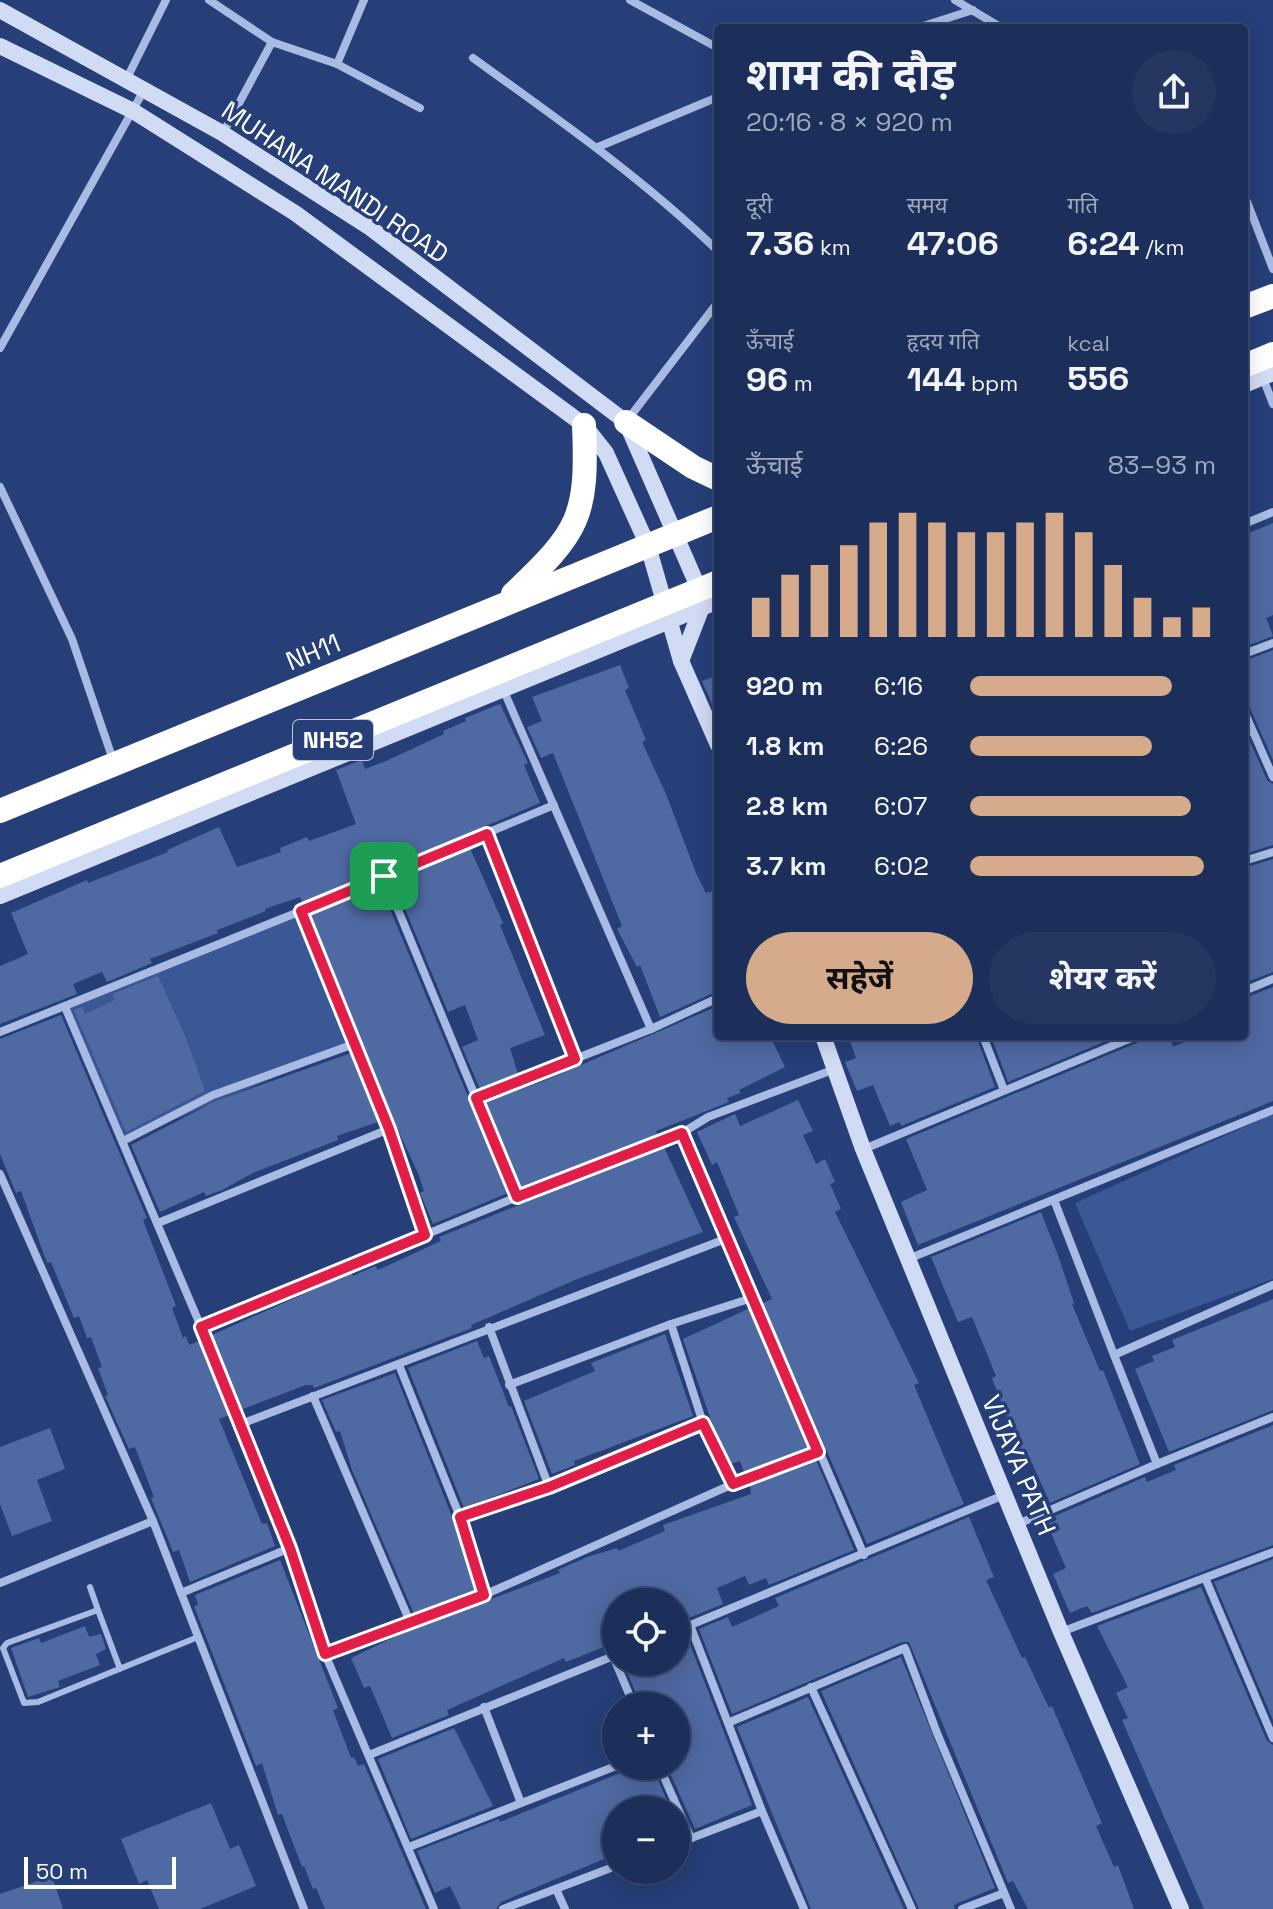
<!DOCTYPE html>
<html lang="hi">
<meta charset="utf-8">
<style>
body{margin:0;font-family:"Space Grotesk","Noto Sans Devanagari",sans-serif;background:#253761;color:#f1f3f6;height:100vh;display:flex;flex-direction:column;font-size:30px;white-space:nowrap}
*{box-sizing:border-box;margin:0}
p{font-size:26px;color:#a0a9bb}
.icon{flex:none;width:44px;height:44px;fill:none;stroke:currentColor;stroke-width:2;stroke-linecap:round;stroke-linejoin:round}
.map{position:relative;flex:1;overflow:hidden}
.drawer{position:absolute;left:714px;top:24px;width:534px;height:1016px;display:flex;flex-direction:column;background:#1c2f5b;border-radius:8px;box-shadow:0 4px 20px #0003,0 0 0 2px #3a4a71}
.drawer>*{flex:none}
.controls{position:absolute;left:602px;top:1588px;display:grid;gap:16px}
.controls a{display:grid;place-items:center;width:88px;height:88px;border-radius:50%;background:#1c2f5b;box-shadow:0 4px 20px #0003,0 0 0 2px #3a4a71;font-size:40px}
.scale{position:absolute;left:24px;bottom:20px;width:152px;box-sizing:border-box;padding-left:8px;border:4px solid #fff;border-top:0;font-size:22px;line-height:28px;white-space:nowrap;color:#fff;-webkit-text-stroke:6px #263f79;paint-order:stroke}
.pin{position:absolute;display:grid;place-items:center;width:68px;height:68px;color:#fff;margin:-34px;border-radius:16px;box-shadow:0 4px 12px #0006}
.round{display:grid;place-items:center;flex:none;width:84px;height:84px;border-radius:42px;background:#253761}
.summary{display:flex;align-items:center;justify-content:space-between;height:136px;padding:0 32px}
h1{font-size:44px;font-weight:700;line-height:60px}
.figures{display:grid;grid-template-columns:repeat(3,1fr);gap:12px;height:136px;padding:8px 32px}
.figures div{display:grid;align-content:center}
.figures b{font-size:34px;font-weight:700}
.figures small{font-size:22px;font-weight:400}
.figures p{font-size:22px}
.chart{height:224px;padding:16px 32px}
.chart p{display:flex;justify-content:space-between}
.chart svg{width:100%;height:144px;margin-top:8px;stroke:#d6ab8b;stroke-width:6}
.cta{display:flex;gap:16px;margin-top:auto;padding:16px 32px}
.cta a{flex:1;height:92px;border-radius:48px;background:#d6ab8b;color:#111;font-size:32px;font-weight:700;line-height:92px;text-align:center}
.cta a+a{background:#253761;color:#f1f3f6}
ul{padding:0 32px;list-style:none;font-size:26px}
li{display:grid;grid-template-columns:128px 96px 1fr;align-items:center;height:60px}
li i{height:20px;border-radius:10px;background:#d6ab8b}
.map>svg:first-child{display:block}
.green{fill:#3a5796}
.building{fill:#4f69a2}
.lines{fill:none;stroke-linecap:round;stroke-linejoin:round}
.lane{stroke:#a9bbe3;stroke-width:6}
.street{stroke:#a9bbe3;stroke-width:8}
.secondary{stroke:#d1dbf4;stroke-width:16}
.highway{stroke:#fff;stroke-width:24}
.route-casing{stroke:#fff;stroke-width:16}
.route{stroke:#e11d48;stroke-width:10}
.labels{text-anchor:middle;stroke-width:7;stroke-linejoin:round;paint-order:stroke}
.shield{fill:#263f79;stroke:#bec5d7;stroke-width:2}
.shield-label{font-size:24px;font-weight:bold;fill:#fff}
.street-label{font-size:26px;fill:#fff;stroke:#263f79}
</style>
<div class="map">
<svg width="1273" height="1909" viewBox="0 0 1273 1909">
<rect width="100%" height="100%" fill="#263f79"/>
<g class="green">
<path d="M 301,911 L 354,1044 L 123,1141 L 65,1007 Z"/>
<path d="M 1273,1114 L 1273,1279 L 1130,1331 L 1075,1203 Z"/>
</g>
<g class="building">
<path d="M 1273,523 L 1273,615 L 1266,618 L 1273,636 L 1244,647 L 1244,535 Z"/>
<path d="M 1273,650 L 1273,760 L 1250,708 L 1244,704 L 1244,661 Z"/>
<path d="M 620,665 L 629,688 L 625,690 L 646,740 L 642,742 L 666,794 L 696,873 L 706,893 L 718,889 L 718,991 L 660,1017 L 640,965 L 637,967 L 617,929 L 622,926 L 553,753 L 541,758 L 527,727 L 542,721 L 532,697 Z"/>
<path d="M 718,675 L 718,718 L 702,681 Z"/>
<path d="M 500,704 L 528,763 L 524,765 L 540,803 L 303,903 L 300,897 L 265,909 L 266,911 L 217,930 L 218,933 L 150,959 L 152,963 L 107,982 L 102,972 L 73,984 L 77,994 L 0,1024 L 0,966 L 28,954 L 11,913 L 87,880 L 88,883 L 168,852 L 167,850 L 219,827 L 237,867 L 281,852 L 280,848 L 307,837 L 309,841 L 356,824 L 336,770 L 362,760 L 365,769 L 386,761 L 444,734 L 443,731 L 466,721 L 465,718 Z"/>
<path d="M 1244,728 L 1267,780 L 1273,784 L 1273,845 L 1244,854 Z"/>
<path d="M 470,848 L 503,923 L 500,925 L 545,1035 L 510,1048 L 518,1074 L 480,1089 L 462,1047 L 478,1040 L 465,1005 L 448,1012 L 393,880 Z"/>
<path d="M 1273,859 L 1273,972 L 1244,983 L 1244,868 Z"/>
<path d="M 380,885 L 508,1193 L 433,1224 L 420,1193 L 424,1191 L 418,1173 L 392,1117 L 310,915 Z"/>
<path d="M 158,976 L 186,1038 L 205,1091 L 126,1132 L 74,1010 L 82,1007 L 85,1014 L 115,1000 L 112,994 Z"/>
<path d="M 1273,987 L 1273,1101 L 918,1245 L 901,1202 L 927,1190 L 906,1139 L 1139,1042 L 1143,1036 L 1169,1036 L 1173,1047 L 1199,1036 L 1244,1036 L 1244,998 Z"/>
<path d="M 718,1006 L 718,1036 L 770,1036 L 785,1067 L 739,1090 L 741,1093 L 727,1098 L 729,1102 L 656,1131 L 658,1135 L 521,1188 L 485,1102 L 544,1081 Z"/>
<path d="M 61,1015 L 147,1218 L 143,1220 L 176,1306 L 172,1308 L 183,1338 L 186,1336 L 189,1345 L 199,1341 L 230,1415 L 219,1419 L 262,1524 L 267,1523 L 275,1546 L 190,1582 L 179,1550 L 173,1552 L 151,1498 L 154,1497 L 135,1447 L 129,1449 L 105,1396 L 108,1395 L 98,1368 L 102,1367 L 91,1337 L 87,1338 L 79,1316 L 74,1318 L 51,1262 L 47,1263 L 21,1191 L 16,1193 L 0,1154 L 0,1039 Z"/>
<path d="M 848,1036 L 976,1036 L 995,1087 L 901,1126 L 900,1122 L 890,1126 L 873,1085 L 857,1091 L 845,1062 L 856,1058 Z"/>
<path d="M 991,1036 L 1118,1036 L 1008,1082 Z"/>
<path d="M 351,1053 L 378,1122 L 337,1136 L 338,1140 L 253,1173 L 222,1190 L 206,1196 L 204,1192 L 160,1212 L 131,1145 L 216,1101 Z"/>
<path d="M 798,1100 L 813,1131 L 803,1135 L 816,1164 L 825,1159 L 835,1182 L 830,1184 L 841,1209 L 835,1212 L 919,1383 L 914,1385 L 964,1504 L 867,1544 L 763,1303 L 772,1299 L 734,1217 L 739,1215 L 729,1191 L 717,1162 L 712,1165 L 697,1132 L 735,1114 L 740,1126 Z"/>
<path d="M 664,1147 L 703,1232 L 575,1280 L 471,1325 L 472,1328 L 314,1388 L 313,1385 L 306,1385 L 243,1409 L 212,1335 L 344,1276 L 351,1273 L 353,1276 L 375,1266 L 378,1270 L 441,1241 L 439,1237 Z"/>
<path d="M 1041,1212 L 1059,1258 L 1074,1303 L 1072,1304 L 1100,1371 L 1103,1370 L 1140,1464 L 1050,1503 L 1032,1463 L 1025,1465 L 992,1378 L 996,1376 L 972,1317 L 958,1322 L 931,1257 Z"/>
<path d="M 1273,1299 L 1273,1410 L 1169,1452 L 1135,1369 L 1154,1361 L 1152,1356 L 1175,1347 L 1172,1340 Z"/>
<path d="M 750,1308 L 810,1448 L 744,1472 L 740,1461 L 731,1464 L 715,1432 L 683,1339 Z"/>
<path d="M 665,1334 L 693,1416 L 574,1461 L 575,1465 L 552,1474 L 524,1401 L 595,1371 L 591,1363 Z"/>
<path d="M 477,1341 L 484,1358 L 489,1356 L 509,1407 L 511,1406 L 539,1479 L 464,1508 L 408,1368 Z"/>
<path d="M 395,1373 L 451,1514 L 475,1591 L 414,1614 L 352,1470 L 340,1431 L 336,1432 L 322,1400 Z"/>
<path d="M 1273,1425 L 1273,1545 L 1092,1613 L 1087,1606 L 1070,1613 L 1053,1574 L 1066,1568 L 1047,1524 L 1057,1520 L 1055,1516 L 1145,1477 L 1147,1482 L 1176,1470 L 1174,1465 Z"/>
<path d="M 50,1428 L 65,1469 L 37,1480 L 52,1521 L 12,1536 L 0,1504 L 0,1447 Z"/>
<path d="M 816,1460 L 854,1550 L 769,1585 L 766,1578 L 749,1585 L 745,1576 L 717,1588 L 723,1604 L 676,1623 L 676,1602 L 616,1602 L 616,1642 L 566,1662 L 564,1658 L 447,1710 L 449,1715 L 392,1738 L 370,1686 L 364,1688 L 351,1658 L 407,1631 L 560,1573 L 558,1570 L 587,1557 L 617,1548 L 618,1551 L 665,1531 L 663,1525 L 751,1494 L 750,1485 Z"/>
<path d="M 969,1517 L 994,1577 L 986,1580 L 1022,1658 L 1025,1657 L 1049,1708 L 1052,1706 L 1102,1823 L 1096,1826 L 1114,1867 L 1118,1865 L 1134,1909 L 1028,1909 L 1013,1881 L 1008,1883 L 909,1642 L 902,1642 L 732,1714 L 699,1629 L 728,1617 L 732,1627 L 779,1606 L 775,1598 Z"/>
<path d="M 1273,1559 L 1273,1720 L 1214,1582 Z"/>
<path d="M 280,1560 L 338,1708 L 333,1710 L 351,1758 L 354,1757 L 358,1766 L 364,1764 L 426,1909 L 325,1909 L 316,1888 L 313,1889 L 304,1866 L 302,1867 L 282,1814 L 278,1815 L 262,1763 L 256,1766 L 194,1606 L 198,1605 L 195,1595 Z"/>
<path d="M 1201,1587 L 1267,1741 L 1273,1745 L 1273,1909 L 1204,1909 L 1122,1720 L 1128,1718 L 1116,1693 L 1128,1687 L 1097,1626 Z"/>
<path d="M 85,1626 L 89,1637 L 101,1634 L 106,1649 L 96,1654 L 100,1665 L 58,1681 L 60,1687 L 28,1697 L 11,1648 L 39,1638 L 41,1643 Z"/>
<path d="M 686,1634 L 752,1805 L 695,1829 L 667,1766 L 676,1766 L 676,1706 L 641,1706 L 623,1662 L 676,1662 L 676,1638 Z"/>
<path d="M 901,1657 L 995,1888 L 960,1902 L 954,1905 L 955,1909 L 919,1909 L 821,1691 Z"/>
<path d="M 808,1697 L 904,1909 L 811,1909 L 737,1727 Z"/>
<path d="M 454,1728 L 493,1806 L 411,1839 L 378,1759 Z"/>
<path d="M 637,1766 L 652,1766 L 671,1810 L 616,1810 L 616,1854 L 501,1902 L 496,1909 L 461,1909 L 450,1886 L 435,1893 L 417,1851 L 499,1819 L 500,1822 Z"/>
<path d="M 211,1803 L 230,1849 L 239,1845 L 256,1886 L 200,1909 L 159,1909 L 147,1880 L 139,1884 L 121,1839 Z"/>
<path d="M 52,1876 L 63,1909 L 0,1909 L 0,1894 Z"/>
</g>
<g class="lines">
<g class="lane">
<path d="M 90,1587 L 98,1610"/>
<path d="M 120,1669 L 98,1610 L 7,1643 L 3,1648 L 24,1703 L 38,1702 L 198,1637"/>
</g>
<g class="street">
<path d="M 209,0 L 272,42 L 337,64 L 420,108"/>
<path d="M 630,0 L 718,48"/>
<path d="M 955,0 L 1002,28"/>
<path d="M 917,28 L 973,10"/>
<path d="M 473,58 C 558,119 642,178 718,251"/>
<path d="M 337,64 L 364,0"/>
<path d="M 126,80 L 166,0"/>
<path d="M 223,133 L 272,42"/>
<path d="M 598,147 L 718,97"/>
<path d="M 1244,194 L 1273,269"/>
<path d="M 0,348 L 144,90"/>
<path d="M 1263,378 L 1273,404"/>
<path d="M 629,418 L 718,302"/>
<path d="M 0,487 L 72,639 L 113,760"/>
<path d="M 1244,524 L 1273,512"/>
<path d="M 1244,654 L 1273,643"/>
<path d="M 503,689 L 651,1029"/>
<path d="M 1244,711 L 1273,777"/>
<path d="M 487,834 L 575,1059"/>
<path d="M 1244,861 L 1273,852"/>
<path d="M 384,876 L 517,1197"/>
<path d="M 301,911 L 389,1129 L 425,1235"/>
<path d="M 1244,991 L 1273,979"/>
<path d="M 65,1007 L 224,1381 L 290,1548 L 325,1654 L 434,1909"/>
<path d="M 0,1032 L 301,911 L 554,805"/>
<path d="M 983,1036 L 1004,1090"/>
<path d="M 476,1098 L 651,1029 L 718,998"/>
<path d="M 682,1133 L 864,1555"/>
<path d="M 123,1141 L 213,1095 L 354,1044"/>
<path d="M 864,1149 L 1136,1036"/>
<path d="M 0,1174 L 153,1521 L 304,1909"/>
<path d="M 1054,1200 L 1114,1355"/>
<path d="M 158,1223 L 389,1129"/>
<path d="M 908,1259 L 1273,1110"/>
<path d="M 671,1324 L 703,1423 L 733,1484"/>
<path d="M 201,1327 L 517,1197 L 682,1133 L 708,1117 L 835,1069"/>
<path d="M 489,1327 L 549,1487"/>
<path d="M 399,1365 L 460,1517 L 484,1595"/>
<path d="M 509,1385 L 671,1324 L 755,1297"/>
<path d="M 313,1396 L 410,1622"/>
<path d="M 241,1424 L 728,1238"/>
<path d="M 1157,1464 L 1273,1417"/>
<path d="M 460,1517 L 549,1487 L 703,1423"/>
<path d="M 1018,1524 L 1157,1464 L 1114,1355 L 1273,1285"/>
<path d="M 1206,1580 L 1273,1738"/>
<path d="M 0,1583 L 153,1521"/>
<path d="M 181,1593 L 290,1548"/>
<path d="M 676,1631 L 1004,1495"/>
<path d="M 1061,1632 L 1273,1552"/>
<path d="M 325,1654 L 484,1595 L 733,1484 L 818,1452"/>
<path d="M 613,1656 L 634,1706"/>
<path d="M 811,1687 L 912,1909"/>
<path d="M 484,1707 L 521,1803"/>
<path d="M 730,1722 L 905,1648 L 937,1733 L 1011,1909"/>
<path d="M 369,1755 L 616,1655"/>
<path d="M 659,1766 L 691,1838"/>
<path d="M 762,1811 L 804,1909"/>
<path d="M 676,1844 L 762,1811 L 690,1625"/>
<path d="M 409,1847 L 616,1766"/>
<path d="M 556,1889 L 565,1909"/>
<path d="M 503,1909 L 616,1866"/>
<path d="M 962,1909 L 1004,1893"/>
</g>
<g class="secondary">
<path d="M 0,10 L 222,133 L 369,227 L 626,422 L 699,589 L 702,607 L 681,661"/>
<path d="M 0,46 L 133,111 L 295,213 L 584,425 L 606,453 L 648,546 L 681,661 L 718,745"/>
<path d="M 1244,385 L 1273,373"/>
<path d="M 0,896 L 718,601"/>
<path d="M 823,1036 L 863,1149 L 1061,1632 L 1181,1909"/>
</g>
<g class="highway">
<path d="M 1244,307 L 1273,296"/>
<path d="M 1244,366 L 1273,354"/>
<path d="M 626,422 L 693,467 L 718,479"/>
<path d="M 513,594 C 579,531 588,518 584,425"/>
<path d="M 0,811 L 718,517"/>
<path d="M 0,876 L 718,582"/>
</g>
</g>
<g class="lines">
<g class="route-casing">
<path id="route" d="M 487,834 L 575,1059 L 476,1098 L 517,1197 L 682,1133 L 818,1452 L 733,1484 L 703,1423 L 549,1487 L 460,1517 L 484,1595 L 325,1654 L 290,1548 L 201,1327 L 425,1235 L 389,1129 L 301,911 Z"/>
</g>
<use href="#route" class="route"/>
</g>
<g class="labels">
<rect class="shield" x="293" y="720" width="80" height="40" rx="6"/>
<g class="shield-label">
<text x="333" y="748">NH52</text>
</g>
<g class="street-label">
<text transform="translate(335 182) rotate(34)" y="9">MUHANA MANDI ROAD</text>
<text transform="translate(313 652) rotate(-22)" y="9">NH11</text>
<text transform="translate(1019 1465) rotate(67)" y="9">VIJAYA PATH</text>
</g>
</g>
</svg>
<div class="controls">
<a><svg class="icon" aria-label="locate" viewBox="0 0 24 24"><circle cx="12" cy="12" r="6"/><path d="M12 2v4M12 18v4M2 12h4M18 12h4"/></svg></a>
<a>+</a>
<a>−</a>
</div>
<div class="scale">50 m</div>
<div class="pin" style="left:384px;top:876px;background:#1e9e55"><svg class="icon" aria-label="arrive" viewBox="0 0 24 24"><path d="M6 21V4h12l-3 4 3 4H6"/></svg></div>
<section class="drawer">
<div class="summary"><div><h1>शाम की दौड़</h1><p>20:16 · 8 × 920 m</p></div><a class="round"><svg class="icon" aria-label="share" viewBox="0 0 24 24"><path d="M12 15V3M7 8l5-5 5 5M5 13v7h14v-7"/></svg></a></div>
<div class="figures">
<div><p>दूरी</p><b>7.36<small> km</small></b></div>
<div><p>समय</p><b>47:06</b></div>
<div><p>गति</p><b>6:24<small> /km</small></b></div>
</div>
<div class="figures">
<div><p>ऊँचाई</p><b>96<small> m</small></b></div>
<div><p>हृदय गति</p><b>144<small> bpm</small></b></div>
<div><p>kcal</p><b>556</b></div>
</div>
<div class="chart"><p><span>ऊँचाई</span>83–93 m</p>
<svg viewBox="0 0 160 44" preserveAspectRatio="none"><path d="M5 44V32M15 44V25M25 44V22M35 44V16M45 44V9M55 44V6M65 44V9M75 44V12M85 44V12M95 44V9M105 44V6M115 44V12M125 44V22M135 44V32M145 44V38M155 44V35"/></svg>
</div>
<ul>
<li><b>920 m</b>6:16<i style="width:82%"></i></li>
<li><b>1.8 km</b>6:26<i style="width:74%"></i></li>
<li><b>2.8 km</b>6:07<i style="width:90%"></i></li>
<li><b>3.7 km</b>6:02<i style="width:95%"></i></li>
</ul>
<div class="cta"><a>सहेजें</a><a>शेयर करें</a></div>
</section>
</div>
